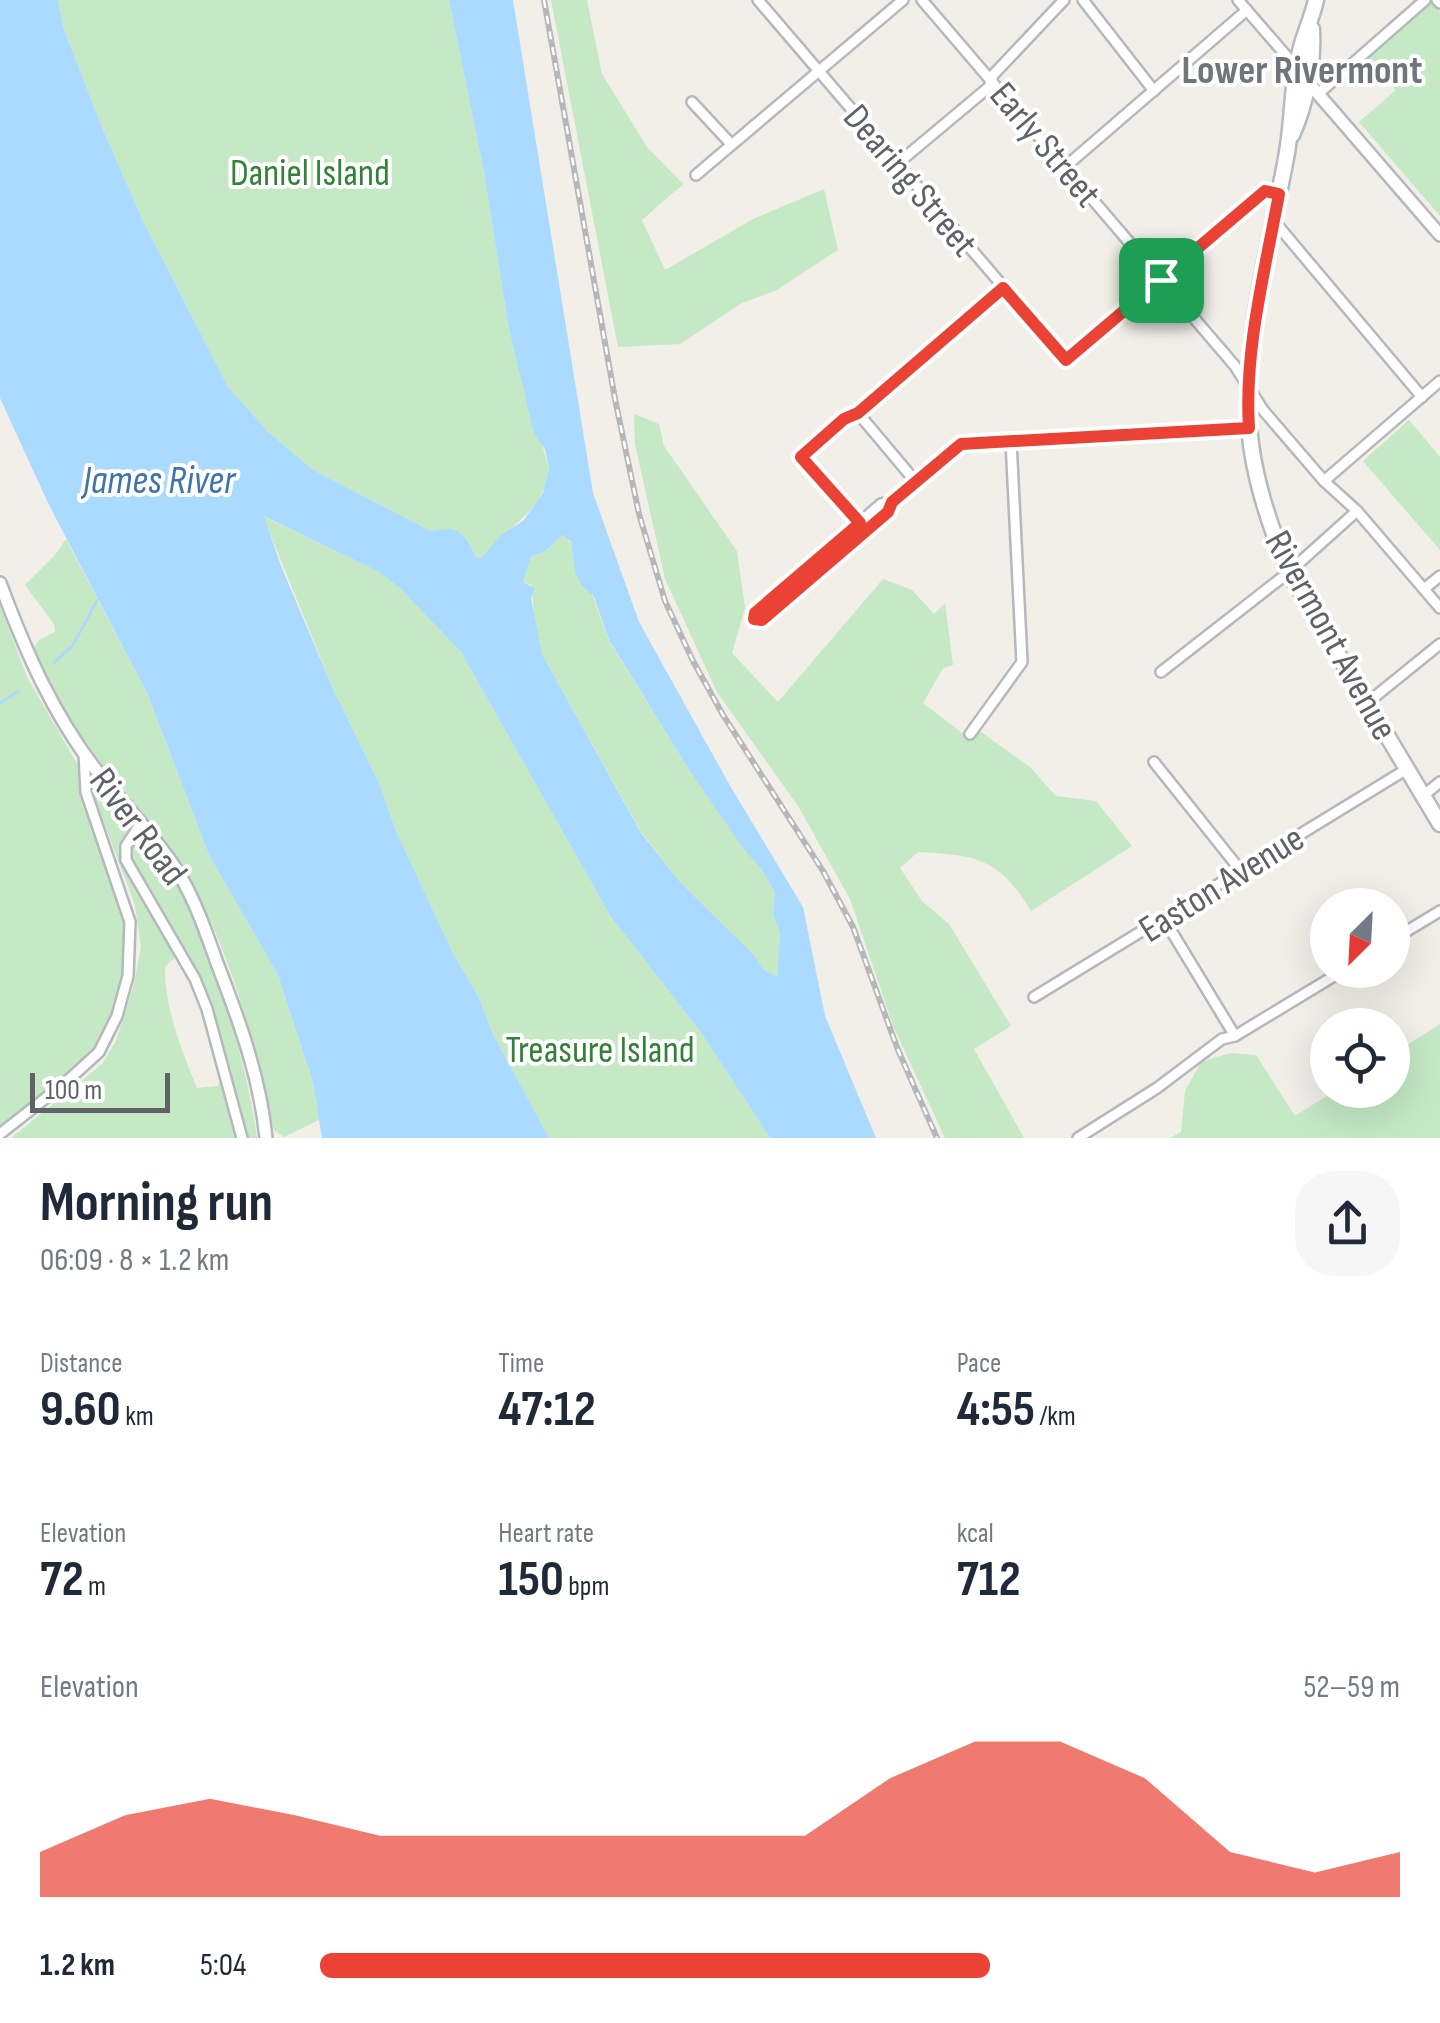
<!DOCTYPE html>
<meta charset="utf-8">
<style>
body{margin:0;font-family:"Sofia Sans Condensed",sans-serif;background:#f6f6f7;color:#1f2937;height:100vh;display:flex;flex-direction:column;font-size:38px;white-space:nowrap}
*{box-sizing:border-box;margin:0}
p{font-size:32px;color:#747a83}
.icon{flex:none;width:55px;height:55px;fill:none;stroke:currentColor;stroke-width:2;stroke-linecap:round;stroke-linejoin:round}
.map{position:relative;height:1138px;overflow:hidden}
.side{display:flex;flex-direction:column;background:#fff;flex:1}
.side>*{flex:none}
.needle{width:65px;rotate:204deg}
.tools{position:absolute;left:1310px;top:888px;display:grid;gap:20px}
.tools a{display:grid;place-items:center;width:100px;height:100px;border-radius:50%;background:#fff;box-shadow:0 10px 40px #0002;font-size:50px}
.scale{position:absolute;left:30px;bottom:25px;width:140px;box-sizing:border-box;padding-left:10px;border:5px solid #5f6368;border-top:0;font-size:28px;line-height:35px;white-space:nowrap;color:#5f6368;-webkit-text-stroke:8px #fff;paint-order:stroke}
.pin{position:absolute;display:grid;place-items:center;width:85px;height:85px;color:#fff;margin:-42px;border-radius:20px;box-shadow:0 5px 15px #0006}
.round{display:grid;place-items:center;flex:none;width:105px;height:105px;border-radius:40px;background:#f6f6f7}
.head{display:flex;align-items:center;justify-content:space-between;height:170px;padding:0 40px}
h1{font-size:55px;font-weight:700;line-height:75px}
.stats{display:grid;grid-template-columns:repeat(3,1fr);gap:15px;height:170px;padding:10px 40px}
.stats div{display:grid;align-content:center}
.stats b{font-size:50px;font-weight:700}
.stats small{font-size:28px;font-weight:400}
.stats p{font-size:28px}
.chart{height:280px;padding:20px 40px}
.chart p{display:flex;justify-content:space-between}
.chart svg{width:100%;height:180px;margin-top:10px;fill:#ea4335;opacity:.7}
ul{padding:0 40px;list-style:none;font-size:32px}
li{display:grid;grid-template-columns:160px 120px 1fr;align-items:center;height:75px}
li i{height:25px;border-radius:12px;background:#ea4335}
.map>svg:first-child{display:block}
.green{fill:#c5e8c5;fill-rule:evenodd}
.water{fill:#aadaff;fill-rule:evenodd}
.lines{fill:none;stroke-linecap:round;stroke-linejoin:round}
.stream{stroke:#aadaff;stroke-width:2.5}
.minor-casing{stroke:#b5b8bc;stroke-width:14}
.tertiary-casing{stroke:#b5b8bc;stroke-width:16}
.secondary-casing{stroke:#b6babf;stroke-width:19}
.minor{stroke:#fff;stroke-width:9}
.tertiary{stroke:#fff;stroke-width:11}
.secondary{stroke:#fff;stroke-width:14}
.rail-casing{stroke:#b6b7b8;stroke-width:6}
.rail{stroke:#fff;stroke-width:2.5;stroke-dasharray:8;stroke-linecap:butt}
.route-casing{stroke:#fff;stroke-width:20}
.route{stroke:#ea4335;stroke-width:12}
.labels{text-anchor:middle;stroke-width:8;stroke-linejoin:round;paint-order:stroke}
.street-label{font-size:38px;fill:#5f6368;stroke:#fff}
.park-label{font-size:38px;fill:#348238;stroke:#fff}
.neighbourhood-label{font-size:40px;font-weight:bold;fill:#70757a;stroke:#fff}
.water-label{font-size:40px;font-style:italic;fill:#4174aa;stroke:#fff}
</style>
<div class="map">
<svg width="1440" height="1138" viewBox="0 0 1440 1138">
<rect width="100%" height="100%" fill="#f1efe8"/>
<g class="green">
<path d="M 58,0 L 449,0 L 484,172 L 508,324 L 549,469 C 545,512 504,528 482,558 L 476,557 C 464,530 459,528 431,531 L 313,470 L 267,431 L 228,387 L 143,221 L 104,132 L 64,30 Z"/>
<path d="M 551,0 L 587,0 L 602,74 L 647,147 L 683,184 L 642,220 L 665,270 L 753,219 L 824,189 L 838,250 L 775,291 L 742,303 L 680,344 L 618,347 Z"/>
<path d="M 1431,2 L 1440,11 L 1440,216 L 1359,122 L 1396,90 L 1366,59 Z"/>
<path d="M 634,414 L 659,424 L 664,446 L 737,551 L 745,608 L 732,653 L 778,702 L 883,579 L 912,590 L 934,614 L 945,603 L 953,665 L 943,668 L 923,703 L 962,733 L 981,732 L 1030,767 L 1056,796 L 1096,801 L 1132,846 L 1031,911 C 999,858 976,855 918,852 L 900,868 L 922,901 L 949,924 L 1011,1026 L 974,1049 L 1024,1138 L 945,1138 L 894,1028 L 850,899 L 798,806 L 717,692 L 665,579 L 635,444 Z"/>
<path d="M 1409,420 L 1440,457 L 1440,550 L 1363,461 Z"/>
<path d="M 263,516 L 379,572 L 401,589 L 461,652 L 611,917 L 700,1031 L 770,1138 L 549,1138 L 493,1034 L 480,1000 L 452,951 L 396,831 L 379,783 L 333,689 Z"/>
<path d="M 562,535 L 571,543 L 575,571 L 593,597 L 609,641 L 686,765 L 762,870 L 775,893 L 773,914 L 780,934 L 777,977 L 763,969 L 754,955 L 680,882 L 641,832 L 542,654 L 534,624 L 532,585 L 523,582 L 531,557 L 547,550 Z"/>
<path d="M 66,539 L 148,695 L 209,855 L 278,975 L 313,1082 L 319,1120 L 284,1137 L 274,1130 C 256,1055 234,957 194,890 C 143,806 70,741 34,648 L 39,640 L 55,632 L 54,624 L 25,585 L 55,555 Z"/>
<path d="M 0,605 L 27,677 L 79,767 L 82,794 L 126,923 L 124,975 L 113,1015 L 96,1049 L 62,1080 L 0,1128 Z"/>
<path d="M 98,785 C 128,818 161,855 182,895 C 216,963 247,1062 257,1138 L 11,1138 L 102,1064 L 116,1041 L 133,988 L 141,948 L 135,905 L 92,791 ZM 177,956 L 201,1003 L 220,1077 L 218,1086 L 197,1088 C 182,1052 164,1006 165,967 Z"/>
<path d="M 1440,1024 L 1440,1138 L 1170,1138 L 1181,1132 L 1185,1091 L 1201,1062 L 1230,1053 L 1256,1055 L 1295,1116 L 1336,1090 L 1392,1090 L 1393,1054 Z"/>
</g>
<path class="water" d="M 0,0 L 58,0 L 64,30 L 104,132 L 143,221 L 228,387 L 267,431 L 313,470 L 431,531 C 458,526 464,531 476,557 L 481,558 L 501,535 L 523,521 L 543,493 L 549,469 L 545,449 L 534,433 L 508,324 L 484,172 L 449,0 L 513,0 L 593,493 L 639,622 L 729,784 L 803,907 L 825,1016 L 876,1138 L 770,1138 L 700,1031 L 611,917 L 461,652 L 401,589 L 379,572 L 264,516 L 281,566 L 333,689 L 379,783 L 396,831 L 452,951 L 480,1000 L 493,1034 L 549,1138 L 322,1138 L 313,1082 L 278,975 L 209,855 L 148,695 L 49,505 L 0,398 ZM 562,535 L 571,542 L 575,571 L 581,585 L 594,597 L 609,640 L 686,765 L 743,848 L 762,870 L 775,893 L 773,914 L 780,934 L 777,977 L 763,969 L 754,955 L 680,882 L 641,833 L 542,654 L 531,599 L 535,588 L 523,582 L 531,557 L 547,550 Z"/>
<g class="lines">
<g class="stream">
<path d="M 54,663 L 73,645 L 98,599"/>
<path d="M 0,703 L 19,691"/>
</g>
<g class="minor-casing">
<g id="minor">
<path d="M 758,0 L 1066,360 L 1265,191 L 1279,194"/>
<path d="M 922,0 L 1235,366 L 1263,410 L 1324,481 L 1357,511 L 1440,608"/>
<path d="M 1083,0 L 1154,91"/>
<path d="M 1238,0 L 1296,67"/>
<path d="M 1437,0 L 1440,3"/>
<path d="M 1319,93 L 1425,0"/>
<path d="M 692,102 L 731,144"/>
<path d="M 897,164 L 989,87 L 993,75 L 1064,0"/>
<path d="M 1065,167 L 1247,10"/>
<path d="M 696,175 L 903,0"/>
<path d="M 1274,221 L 1422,397"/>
<path d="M 858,413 L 915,481"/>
<path d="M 1324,481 L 1440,381"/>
<path d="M 892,501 L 881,504 L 755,613 L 755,619 L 762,619 L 888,512 L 892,501 L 961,444 L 1249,428"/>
<path d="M 860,523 L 801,457 L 844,419 L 858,413 L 1003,288"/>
<path d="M 1424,589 L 1440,576"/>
<path d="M 1161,672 L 1289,572 L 1357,511"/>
<path d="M 1367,703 L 1440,644"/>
<path d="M 970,734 L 1022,662 L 1011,441"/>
<path d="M 1154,762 L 1241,871"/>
<path d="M 1423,796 L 1440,782"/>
<path d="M 141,823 L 126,846 L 126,860 L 195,979 L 207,1009 L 242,1138"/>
<path d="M 1164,919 L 1235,1036"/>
<path d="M 1392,940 L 1440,911"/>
<path d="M 1034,997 L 1407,769"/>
<path d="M 0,1134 L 65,1083 L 99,1052 L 117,1016 L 128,976 L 130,922 L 86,792 L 84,753"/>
<path d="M 1078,1138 L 1157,1088 L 1222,1039 L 1235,1036 L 1344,970"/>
</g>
</g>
<g class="tertiary-casing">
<g id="tertiary">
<path d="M 1307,81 L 1440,235"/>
<path d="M 0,583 C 25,650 53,715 97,771 C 124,805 155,836 178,872 C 195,900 206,932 217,963 C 239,1020 260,1077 266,1138"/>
</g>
</g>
<g class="secondary-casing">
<g id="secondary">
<path d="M 1316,0 C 1312,18 1304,34 1300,51 C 1291,87 1293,122 1286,158 C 1271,240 1243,340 1249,424 C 1252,475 1269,525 1289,572 L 1440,824"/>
<path d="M 1292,135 C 1306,103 1314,64 1312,29"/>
</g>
</g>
<use href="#minor" class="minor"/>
<use href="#tertiary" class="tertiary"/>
<use href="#secondary" class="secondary"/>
<g class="rail-casing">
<path id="rail" d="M 544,0 L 615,399 L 639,514 L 665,601 L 693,661 L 723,715 L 823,871 L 853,927 L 898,1050 L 937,1138"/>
</g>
<use href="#rail" class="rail"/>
</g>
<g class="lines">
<g class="route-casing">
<path id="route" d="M 1265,191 L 1279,194 C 1265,271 1244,350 1249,428 L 961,444 L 892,502 L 888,512 L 762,620 L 754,619 L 755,613 L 860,523 L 801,457 L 844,419 L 858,413 L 1003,288 L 1066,360 Z"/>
</g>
<use href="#route" class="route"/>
</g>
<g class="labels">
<g class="street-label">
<text transform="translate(1046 144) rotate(50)" y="13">Early Street</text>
<text transform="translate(911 180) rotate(50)" y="13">Dearing Street</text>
<text transform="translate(1332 635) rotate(61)" y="13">Rivermont Avenue</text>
<text transform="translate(139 826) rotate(53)" y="13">River Road</text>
<text transform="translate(1221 883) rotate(-32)" y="13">Easton Avenue</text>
</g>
<g class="park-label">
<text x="310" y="185">Daniel Island</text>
<text x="600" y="1062">Treasure Island</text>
</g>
<g class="neighbourhood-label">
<text x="1302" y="83">Lower Rivermont</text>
</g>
<g class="water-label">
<text x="159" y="493">James River</text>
</g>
</g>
</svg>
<div class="tools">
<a><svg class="needle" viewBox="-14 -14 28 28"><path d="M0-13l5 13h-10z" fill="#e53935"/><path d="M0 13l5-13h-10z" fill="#747a83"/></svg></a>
<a><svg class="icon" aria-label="locate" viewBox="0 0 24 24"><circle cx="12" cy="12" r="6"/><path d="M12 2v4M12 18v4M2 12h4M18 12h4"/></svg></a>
</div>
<div class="scale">100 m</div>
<div class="pin" style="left:1161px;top:280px;background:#1e9e55"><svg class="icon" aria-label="arrive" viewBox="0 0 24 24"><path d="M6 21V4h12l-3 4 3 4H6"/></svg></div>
</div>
<section class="side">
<div class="head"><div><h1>Morning run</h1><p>06:09 · 8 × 1.2 km</p></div><a class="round"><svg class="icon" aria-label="share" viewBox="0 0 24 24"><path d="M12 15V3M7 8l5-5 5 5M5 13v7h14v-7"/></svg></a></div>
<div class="stats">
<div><p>Distance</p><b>9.60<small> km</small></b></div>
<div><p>Time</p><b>47:12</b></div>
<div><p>Pace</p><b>4:55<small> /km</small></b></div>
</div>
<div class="stats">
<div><p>Elevation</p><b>72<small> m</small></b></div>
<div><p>Heart rate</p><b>150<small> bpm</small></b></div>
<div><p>kcal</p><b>712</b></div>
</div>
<div class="chart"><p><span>Elevation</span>52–59 m</p>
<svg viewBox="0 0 160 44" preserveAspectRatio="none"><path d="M0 44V33L10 24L20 20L30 24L40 29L50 29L60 29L70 29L80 29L90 29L100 15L110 6L120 6L130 15L140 33L150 38L160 33V44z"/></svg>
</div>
<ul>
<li><b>1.2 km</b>5:04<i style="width:62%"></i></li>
</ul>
</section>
